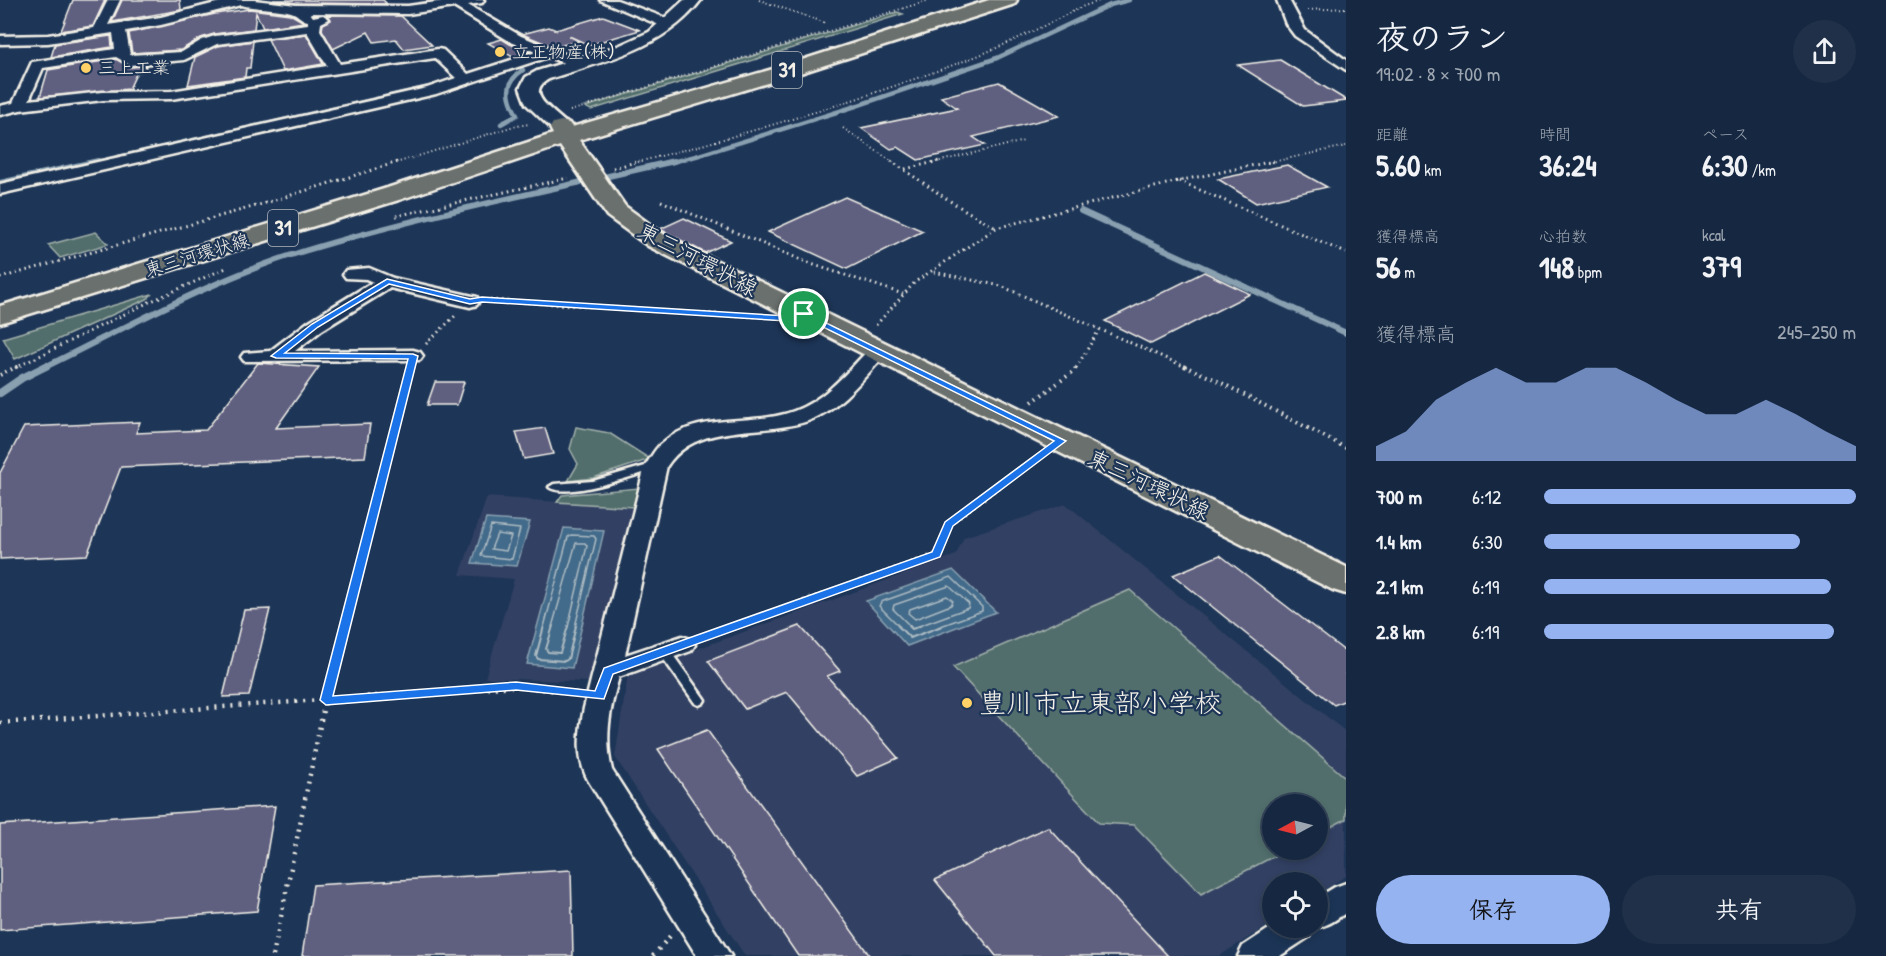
<!DOCTYPE html>
<html lang="ja">
<meta charset="utf-8">
<style>
body{margin:0;font-family:"Patrick Hand","Klee One",sans-serif;background:#1f3048;color:#f1f3f6;height:100vh;display:flex;flex-direction:column;font-size:22px;white-space:nowrap}
*{box-sizing:border-box;margin:0}
p{font-size:20px;color:#9ea6b1}
.icon{flex:none;width:33px;height:33px;fill:none;stroke:currentColor;stroke-width:2;stroke-linecap:round;stroke-linejoin:round}
.map{position:relative;flex:1;overflow:hidden}
.drawer{display:flex;flex-direction:column;background:#162841;width:540px}
.drawer>*{flex:none}
.needle{width:39px;rotate:263deg}
.buttons{position:absolute;left:1262px;top:794px;display:grid;gap:12px}
.buttons a{display:grid;place-items:center;width:66px;height:66px;border-radius:50%;background:#162841;box-shadow:0 3px 9px #0003,0 0 0 2px #35445a;font-size:30px}
.pin{position:absolute;display:grid;place-items:center;width:51px;height:51px;color:#fff;margin:-26px;border:3px solid #fff;border-radius:50%;box-shadow:0 2px 6px #0007}
.round{display:grid;place-items:center;flex:none;width:63px;height:63px;border-radius:32px;background:#1f3048}
.headline{display:flex;align-items:center;justify-content:space-between;height:102px;padding:0 30px}
h1{font-size:33px;font-weight:700;line-height:45px}
.metrics{display:grid;grid-template-columns:repeat(3,1fr);gap:9px;height:102px;padding:6px 30px}
.metrics div{display:grid;align-content:center}
.metrics b{font-size:30px;font-weight:700}
.metrics small{font-size:16px;font-weight:400}
.metrics p{font-size:16px}
.chart{height:168px;padding:12px 30px}
.chart p{display:flex;justify-content:space-between}
.chart svg{width:100%;height:108px;margin-top:6px;fill:#95b2f1;opacity:.7}
.primary-button{display:flex;gap:12px;margin-top:auto;padding:12px 30px}
.primary-button a{flex:1;height:69px;border-radius:36px;background:#95b2f1;color:#111;font-size:24px;font-weight:700;line-height:69px;text-align:center}
.primary-button a+a{background:#1f3048;color:#f1f3f6}
ul{padding:0 30px;list-style:none;font-size:20px}
li{display:grid;grid-template-columns:96px 72px 1fr;align-items:center;height:45px}
li i{height:15px;border-radius:8px;background:#95b2f1}
main{display:flex;flex:1;min-height:0}
.map>svg:first-child{display:block}
.built{fill:#314163;fill-rule:evenodd}
.green{fill:#516e6c;stroke:#a2b0aa;stroke-width:1.5}
.water{fill:#426a8a;stroke:#89a0b0;stroke-width:1.5}
.lines{fill:none;stroke-linecap:round;stroke-linejoin:round}
.shore-far1{stroke:#adbbc2;stroke-width:1.5}
.shore{stroke:#adbbc2;stroke-width:2}
.stream-far2{stroke:#89a0b0;stroke-width:4.5}
.stream-far1{stroke:#89a0b0;stroke-width:6}
.stream{stroke:#89a0b0;stroke-width:8}
.building{fill:#5f5e80;stroke:#f4f1e8;stroke-width:1.5}
.service-casing{stroke:#f4f1e8;stroke-width:5}
.minor-casing{stroke:#f4f1e8;stroke-width:5}
.tertiary-casing{stroke:#f4f1e8;stroke-width:5}
.primary-casing{stroke:#f4f1e8;stroke-width:5}
.path-far3{stroke:#f4f1e8;stroke-width:2;stroke-dasharray:1 3;stroke-linecap:butt}
.path-far2{stroke:#f4f1e8;stroke-width:3;stroke-dasharray:1.5 4;stroke-linecap:butt}
.path-far1{stroke:#f4f1e8;stroke-width:4;stroke-dasharray:1.5 4.5;stroke-linecap:butt}
.path{stroke:#f4f1e8;stroke-width:4.5;stroke-dasharray:2 6;stroke-linecap:butt}
.service{fill:#1d3557;fill-rule:evenodd}
.minor{fill:#1d3557;fill-rule:evenodd}
.tertiary{fill:#1d3557;fill-rule:evenodd}
.primary{fill:#6b706d;fill-rule:evenodd}
.route{fill:#1a73e8;stroke:#fff;stroke-width:1.5;fill-rule:evenodd}
.poi-dot{fill:#ffd166;stroke:#1d3557;stroke-width:2}
.labels{text-anchor:middle;stroke-width:4.5;stroke-linejoin:round;paint-order:stroke}
.far-poi-label{font-size:18px;fill:#f4f1e8;stroke:#1d3557;text-anchor:start}
.far-street-label{font-size:18px;fill:#f4f1e8;stroke:#1d3557}
.shield{fill:#1d3557;stroke:#b4b9bc;stroke-width:1.5}
.shield-label{font-size:21px;font-weight:bold;fill:#f4f1e8}
.street-label{font-size:22px;fill:#f4f1e8;stroke:#1d3557}
.near-poi-label{font-size:27px;fill:#f4f1e8;stroke:#1d3557;text-anchor:start}
</style>
<main>
<div class="map">
<svg width="1346" height="956" viewBox="0 0 1346 956">
<rect width="100%" height="100%" fill="#1d3557"/>
<filter id="ink" filterUnits="userSpaceOnUse"><feTurbulence type="fractalNoise" baseFrequency=".0167" numOctaves="2"/><feDisplacementMap in="SourceGraphic" scale="12" xChannelSelector="R" yChannelSelector="G"/><feConvolveMatrix kernelMatrix="1 2 1 2 8 2 1 2 1" color-interpolation-filters="sRGB"/></filter>
<g filter="url(#ink)">
<g class="built">
<path d="M 487,497 L 634,507 L 588,682 L 485,678 L 514,579 L 460,575 Z"/>
<path d="M 1066,504 L 1346,732 L 1346,876 L 1317,894 L 1317,882 L 1272,882 L 1272,923 L 1219,956 L 745,956 L 615,757 L 628,674 L 956,555 L 964,537 ZM 1272,804 L 1317,804 L 1317,849 L 1272,849 Z"/>
</g>
<g class="green">
<path d="M 897,12 L 903,14 L 591,110 L 585,107 Z"/>
<path d="M 96,232 L 108,244 L 60,258 L 48,245 Z"/>
<path d="M 152,294 L 147,299 L 15,359 L 3,338 Z"/>
<path d="M 576,427 L 609,433 L 650,459 L 593,478 L 568,481 L 578,464 L 570,449 Z"/>
<path d="M 639,488 L 634,507 L 557,502 L 562,495 Z"/>
<path d="M 1130,590 L 1346,778 L 1346,819 L 1317,834 L 1317,804 L 1272,804 L 1272,849 L 1288,849 L 1201,894 L 1134,825 L 1099,823 L 953,667 Z"/>
</g>
<g class="water">
<path d="M 486,519 L 530,522 L 517,566 L 472,563 Z"/>
<path d="M 564,528 L 604,531 L 572,668 L 527,664 Z"/>
<path d="M 953,570 L 996,612 L 907,646 L 866,601 Z"/>
</g>
<g class="lines">
<g class="shore-far1">
<path d="M 491,526 L 520,529 L 512,559 L 481,556 Z"/>
<path d="M 497,534 L 511,536 L 506,551 L 491,549 Z"/>
<path d="M 947,596 L 953,601 L 951,605 L 915,619 L 908,613 L 910,609 Z"/>
<path d="M 544,627 L 568,537 L 571,535 L 594,536 L 596,539 L 575,627"/>
<path d="M 552,627 L 576,543 L 585,543 L 587,546 L 568,627"/>
<path d="M 900,627 L 879,606 L 881,602 L 951,577 L 982,607 L 982,611 L 938,627"/>
<path d="M 911,627 L 893,609 L 894,605 L 949,586 L 969,604 L 968,608 L 916,627"/>
</g>
<g class="shore">
<path d="M 544,626 L 536,656 L 538,659 L 565,661 L 568,659 L 576,626"/>
<path d="M 553,626 L 546,649 L 548,652 L 560,653 L 568,626"/>
<path d="M 898,626 L 910,638 L 942,626"/>
<path d="M 909,626 L 912,629 L 920,626"/>
</g>
<g class="stream-far2">
<path d="M 501,124 L 517,115 C 507,97 504,82 523,70 L 521,68"/>
<path d="M 91,163 L 438,85"/>
<path d="M 668,163 L 696,156 L 856,106 L 997,58 L 1110,5 L 1129,0"/>
</g>
<g class="stream-far1">
<path d="M 0,183 L 98,161"/>
<path d="M 1081,211 L 1346,333"/>
<path d="M 43,368 C 129,326 213,279 304,251 C 425,214 551,190 674,161"/>
</g>
<path class="stream" d="M 0,393 L 22,378 L 46,366"/>
</g>
<g class="building">
<path d="M 73,0 L 105,0 L 93,26 L 61,31 Z"/>
<path d="M 122,0 L 180,0 L 181,10 L 112,22 Z"/>
<path d="M 273,0 L 383,0 L 387,4 L 296,3 Z"/>
<path d="M 250,9 L 290,14 L 304,22 L 263,28 L 256,13 L 254,29 L 214,34 L 201,38 L 181,50 L 132,53 L 129,33 L 215,14 Z"/>
<path d="M 328,15 L 401,16 L 432,45 L 404,49 L 396,39 L 374,42 L 368,32 L 333,49 L 322,30 L 323,24 L 331,20 Z"/>
<path d="M 603,16 L 640,30 L 589,45 L 569,36 L 579,41 L 554,47 L 522,34 L 549,27 L 556,30 Z"/>
<path d="M 306,34 L 323,64 L 283,71 L 268,39 Z"/>
<path d="M 111,36 L 112,47 L 51,57 L 55,44 Z"/>
<path d="M 502,39 L 510,44 L 529,52 L 513,57 L 488,43 Z"/>
<path d="M 253,41 L 250,68 L 246,68 L 245,77 L 188,85 L 195,57 L 218,46 Z"/>
<path d="M 116,59 L 130,67 L 146,66 L 145,71 L 137,72 L 129,89 L 40,97 L 48,70 Z"/>
<path d="M 1280,60 L 1346,100 L 1346,101 L 1303,106 L 1238,65 Z"/>
<path d="M 999,82 L 1059,116 L 973,137 L 985,145 L 918,160 L 898,147 L 891,149 L 861,128 L 957,108 L 941,97 Z"/>
<path d="M 1287,165 L 1327,187 L 1256,203 L 1218,179 Z"/>
<path d="M 845,197 L 923,231 L 847,269 L 768,232 Z"/>
<path d="M 684,218 L 731,241 L 705,253 L 660,229 Z"/>
<path d="M 1204,272 L 1250,294 L 1151,344 L 1105,321 Z"/>
<path d="M 258,363 L 319,367 L 276,428 L 370,424 L 365,457 L 121,467 L 87,555 L 0,559 L 0,473 L 24,427 L 140,422 L 136,433 L 206,430 Z"/>
<path d="M 435,382 L 464,382 L 457,405 L 427,405 Z"/>
<path d="M 545,428 L 553,454 L 524,459 L 516,432 Z"/>
<path d="M 1220,555 L 1346,652 L 1346,700 L 1334,705 L 1173,575 Z"/>
<path d="M 270,609 L 249,696 L 223,697 L 244,610 Z"/>
<path d="M 800,626 L 840,671 L 827,676 L 898,758 L 857,776 L 787,692 L 745,709 L 708,661 Z"/>
<path d="M 707,730 L 870,956 L 798,956 L 658,749 Z"/>
<path d="M 275,806 L 257,911 L 0,930 L 0,825 Z"/>
<path d="M 1048,827 L 1168,956 L 996,956 L 935,880 Z"/>
<path d="M 571,870 L 573,956 L 302,956 L 313,885 Z"/>
</g>
<g class="lines">
<g class="service-casing">
<g id="service">
<path d="M 656,463 L 661,466 L 660,468 C 638,474 566,500 549,487 L 554,484 L 593,481 Z"/>
<path d="M 664,647 L 668,648 L 703,697 L 705,700 L 703,703 L 699,705 L 695,703 L 660,654 L 658,651 L 660,648 Z"/>
</g>
</g>
<g class="minor-casing">
<g id="minor">
<path d="M 108,0 L 120,0 L 108,25 L 161,17 L 228,0 L 254,0 L 296,5 L 408,6 L 451,0 L 484,0 L 482,3 L 468,5 L 521,36 L 582,61 L 584,64 L 577,68 L 548,57 L 436,94 L 0,194 L 0,184 L 427,88 L 456,78 L 435,58 L 171,99 L 103,100 L 20,110 L 0,115 L 0,106 L 13,103 L 32,62 L 115,49 L 113,33 L 48,43 L 0,44 L 0,36 L 48,35 L 94,28 ZM 241,5 C 257,9 275,8 291,12 C 298,14 301,20 308,21 L 308,24 L 215,36 L 202,40 L 182,52 L 130,55 L 126,31 L 161,25 ZM 454,7 L 511,42 L 536,52 L 468,74 L 443,50 L 438,49 L 340,64 L 320,30 L 321,23 L 329,19 L 323,15 L 313,17 L 310,13 L 408,14 ZM 307,32 L 327,66 L 171,91 L 103,92 L 29,100 L 43,68 L 116,57 L 130,65 L 184,60 L 217,44 Z"/>
<path d="M 600,0 L 617,0 L 674,21 L 676,24 L 669,28 L 664,27 Z"/>
<path d="M 1277,0 L 1289,0 L 1305,30 L 1346,60 L 1346,70 L 1295,36 L 1286,24 Z"/>
<path d="M 369,268 L 393,278 L 477,297 L 479,301 L 477,305 L 470,307 L 390,288 L 322,330 L 295,351 L 413,350 L 420,352 L 423,356 L 420,360 L 244,361 L 241,357 L 244,353 L 270,351 L 308,322 L 373,282 L 366,279 L 346,278 L 343,274 L 346,270 Z"/>
<path d="M 878,345 L 885,347 L 888,351 L 885,355 C 863,379 839,409 808,421 C 761,437 698,420 667,466 L 625,655 L 682,636 L 691,639 L 695,645 L 691,651 L 619,677 C 610,708 604,738 612,770 L 731,956 L 697,956 L 588,780 C 576,758 579,732 584,708 L 645,466 C 650,459 655,449 661,444 C 698,411 751,427 794,411 C 825,400 849,370 871,347 Z"/>
<path d="M 1346,883 L 1346,913 C 1336,919 1326,928 1314,927 L 1309,937 L 1280,956 L 1238,956 L 1243,946 L 1272,927 L 1317,927 L 1317,898 L 1335,887 Z"/>
</g>
</g>
<g class="tertiary-casing">
<path id="tertiary" d="M 684,0 L 701,0 C 664,49 604,61 549,79 C 523,93 554,111 567,124 L 570,128 L 567,132 L 555,132 L 526,104 L 520,88 L 526,77 L 537,71 L 618,46 L 649,32 Z"/>
</g>
<g class="primary-casing">
<path id="primary" d="M 989,0 L 1017,0 L 1015,4 L 794,75 L 579,140 L 625,206 L 666,236 L 1346,567 L 1346,594 L 1333,590 L 648,246 L 607,216 L 560,146 L 402,199 L 0,323 L 0,306 L 384,189 L 553,134 L 550,128 L 553,123 L 561,121 L 569,123 L 572,127 L 780,67 Z"/>
</g>
<g class="path-far3">
<path d="M 759,0 L 826,23"/>
<path d="M 1308,10 L 1346,8"/>
<path d="M 570,111 L 930,0"/>
<path d="M 843,128 L 894,163"/>
<path d="M 396,163 L 511,127 L 529,124"/>
<path d="M 634,163 C 750,133 865,99 977,56 C 1013,42 1049,23 1084,6 L 1102,0"/>
<path d="M 932,163 L 1024,141"/>
<path d="M 1267,163 L 1346,146"/>
</g>
<g class="path-far2">
<path d="M 891,161 L 953,203 L 996,228"/>
<path d="M 613,168 L 640,161"/>
<path d="M 905,169 L 939,161"/>
<path d="M 1179,181 L 1346,253"/>
<path d="M 661,201 L 811,264 L 903,294"/>
<path d="M 396,216 L 568,178"/>
<path d="M 934,272 L 1001,286 L 1188,368"/>
<path d="M 0,278 L 256,206 L 401,161"/>
<path d="M 490,300 L 761,317"/>
<path d="M 876,325 L 915,282 L 996,228 L 1178,181 L 1274,161"/>
<path d="M 426,344 L 455,316"/>
<path d="M 15,368 L 147,303 L 226,268"/>
<path d="M 1076,368 L 1099,330"/>
</g>
<g class="path-far1">
<path d="M 1184,366 L 1214,379 L 1346,448"/>
<path d="M 0,375 L 18,366"/>
<path d="M 1032,402 L 1074,371 L 1077,366"/>
<path d="M 344,627 L 409,373"/>
<path d="M 730,627 L 936,554 L 948,525 L 1040,456"/>
</g>
<g class="path">
<path d="M 703,637 L 734,626"/>
<path d="M 0,723 L 516,686 L 576,693"/>
<path d="M 273,956 L 325,701 L 344,626"/>
<path d="M 653,956 L 670,936"/>
</g>
<use href="#service" class="service"/>
<use href="#minor" class="minor"/>
<use href="#tertiary" class="tertiary"/>
<use href="#primary" class="primary"/>
</g>
</g>
<path class="route" d="M 387,279 L 470,299 L 482,297 L 787,316 L 804,312 L 1066,441 L 953,526 L 940,557 L 613,674 L 604,699 L 516,690 L 326,705 L 320,700 L 408,359 L 276,358 L 271,356 L 312,324 ZM 389,284 L 470,304 L 482,302 L 787,321 L 803,317 L 1054,441 L 945,522 L 932,552 L 604,668 L 595,691 L 516,682 L 333,696 L 418,356 L 413,354 L 285,353 L 318,327 Z"/>
<g class="poi-dot">
<circle cx="500" cy="52" r="6"/>
<circle cx="86" cy="68" r="6"/>
<circle cx="967" cy="703" r="6"/>
</g>
<g class="labels">
<g class="far-poi-label">
<text x="512" y="58">立正物産(株)</text>
<text x="98" y="74">三上工業</text>
</g>
<g class="far-street-label">
<text transform="translate(197 255) rotate(-17)" y="6">東三河環状線</text>
</g>
<g class="shield">
<rect x="772" y="52" width="30" height="36" rx="4.5"/>
<rect x="268" y="210" width="30" height="36" rx="4.5"/>
</g>
<g class="shield-label">
<text x="787" y="77">31</text>
<text x="283" y="235">31</text>
</g>
<g class="street-label">
<text transform="translate(698 259) rotate(28)" y="8">東三河環状線</text>
<text transform="translate(1149 484) rotate(26)" y="8">東三河環状線</text>
</g>
<g class="near-poi-label">
<text x="979" y="712">豊川市立東部小学校</text>
</g>
</g>
</svg>
<div class="buttons">
<a><svg class="needle" viewBox="-14 -14 28 28"><path d="M0-13l5 13h-10z" fill="#e53935"/><path d="M0 13l5-13h-10z" fill="#9ea6b1"/></svg></a>
<a><svg class="icon" aria-label="locate" viewBox="0 0 24 24"><circle cx="12" cy="12" r="6"/><path d="M12 2v4M12 18v4M2 12h4M18 12h4"/></svg></a>
</div>
<div class="pin" style="left:804px;top:314px;background:#1e9e55"><svg class="icon" aria-label="arrive" viewBox="0 0 24 24"><path d="M6 21V4h12l-3 4 3 4H6"/></svg></div>
</div>
<section class="drawer">
<div class="headline"><div><h1>夜のラン</h1><p>19:02 · 8 × 700 m</p></div><a class="round"><svg class="icon" aria-label="share" viewBox="0 0 24 24"><path d="M12 15V3M7 8l5-5 5 5M5 13v7h14v-7"/></svg></a></div>
<div class="metrics">
<div><p>距離</p><b>5.60<small> km</small></b></div>
<div><p>時間</p><b>36:24</b></div>
<div><p>ペース</p><b>6:30<small> /km</small></b></div>
</div>
<div class="metrics">
<div><p>獲得標高</p><b>56<small> m</small></b></div>
<div><p>心拍数</p><b>148<small> bpm</small></b></div>
<div><p>kcal</p><b>379</b></div>
</div>
<div class="chart"><p><span>獲得標高</span>245–250 m</p>
<svg viewBox="0 0 160 44" preserveAspectRatio="none"><path d="M0 44V38L10 32L20 19L30 12L40 6L50 12L60 12L70 6L80 6L90 12L100 19L110 25L120 25L130 19L140 25L150 32L160 38V44z"/></svg>
</div>
<ul>
<li><b>700 m</b>6:12<i style="width:100%"></i></li>
<li><b>1.4 km</b>6:30<i style="width:82%"></i></li>
<li><b>2.1 km</b>6:19<i style="width:92%"></i></li>
<li><b>2.8 km</b>6:19<i style="width:93%"></i></li>
</ul>
<div class="primary-button"><a>保存</a><a>共有</a></div>
</section>
</main>
